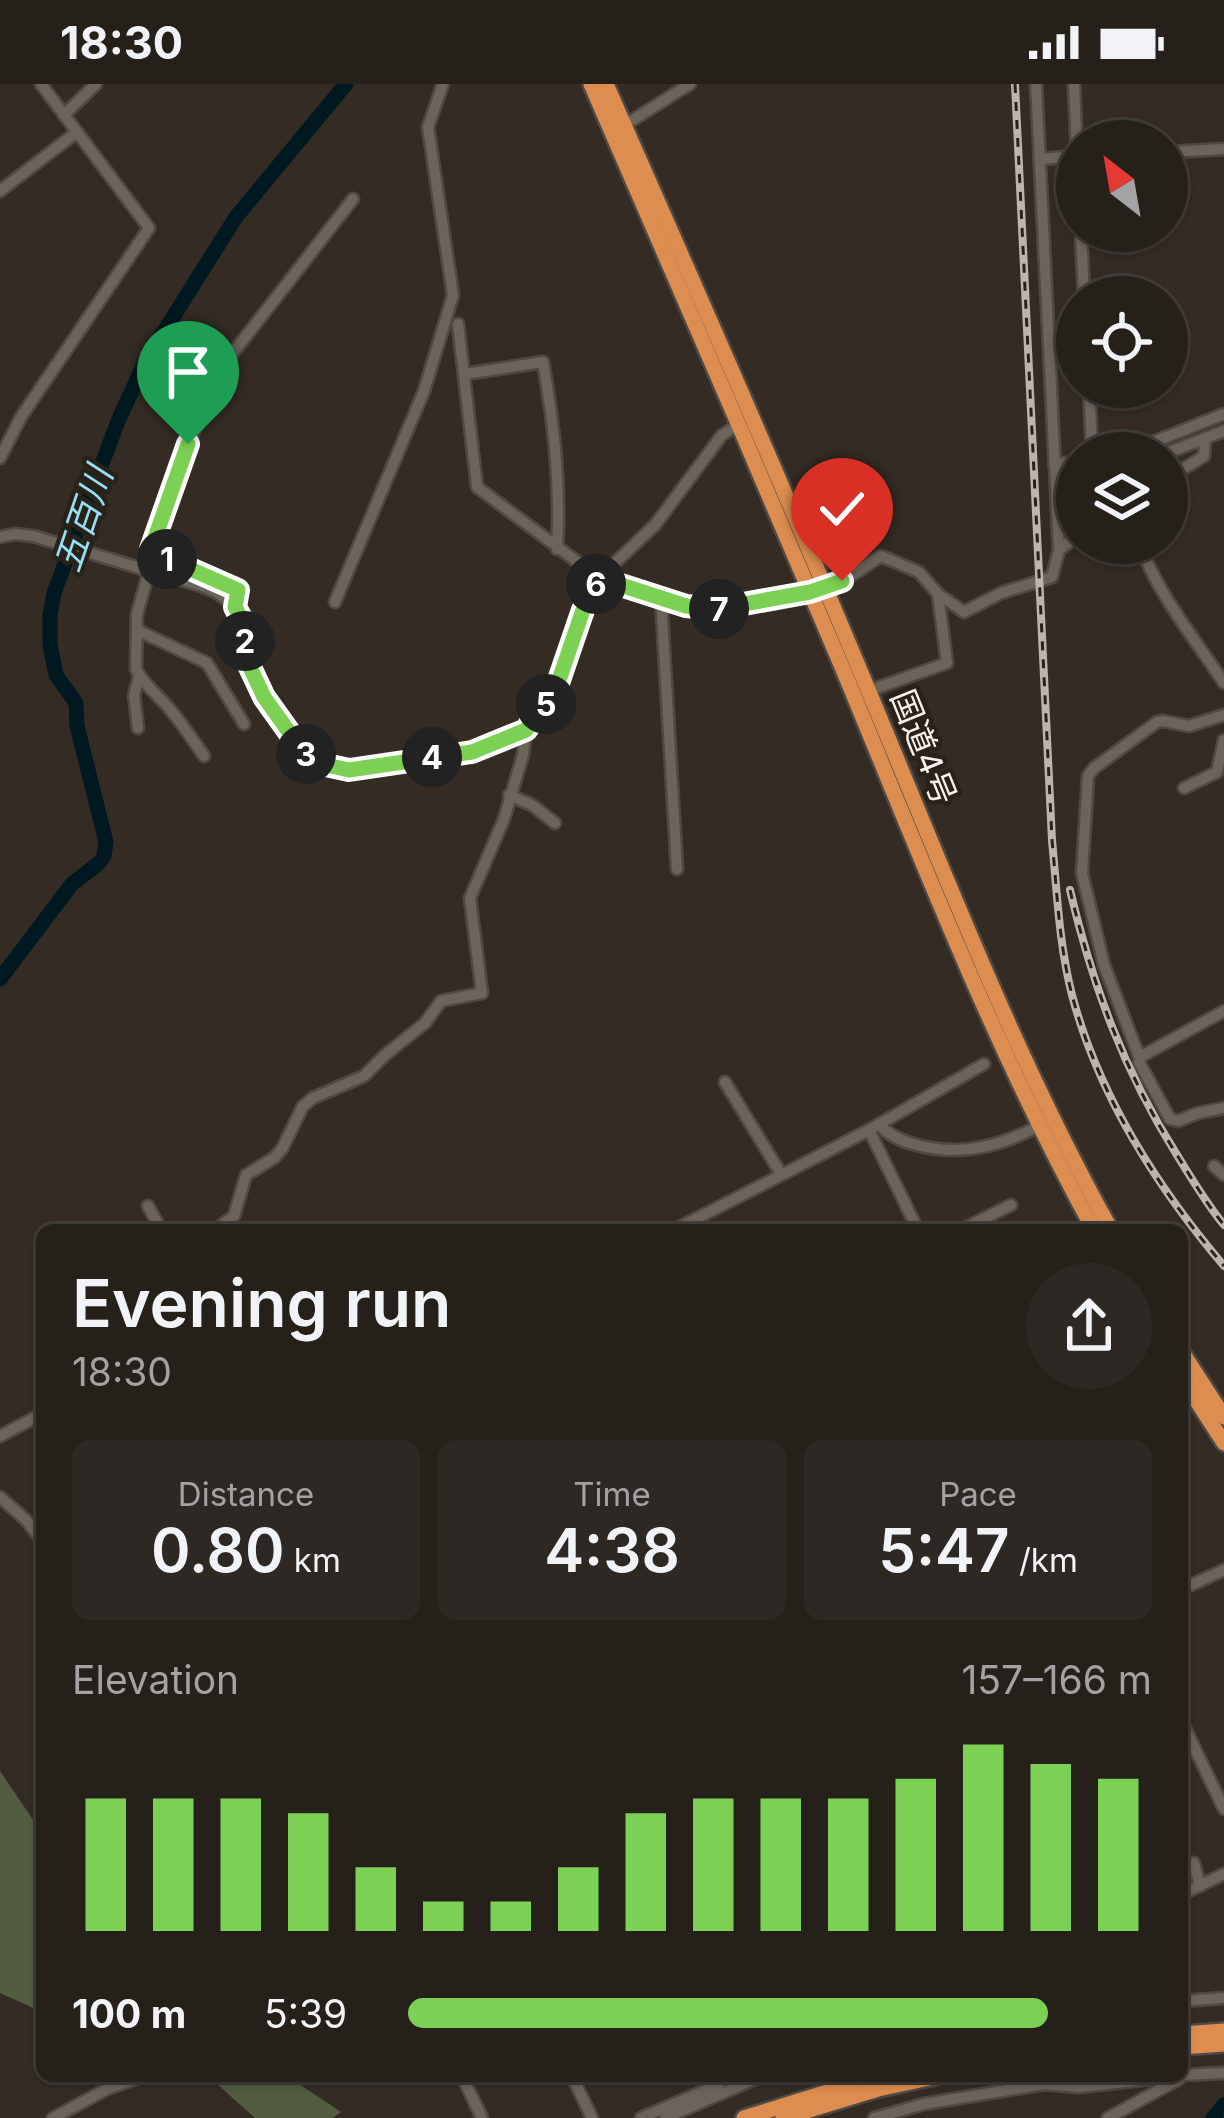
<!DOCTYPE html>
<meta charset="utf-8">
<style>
body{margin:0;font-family:Inter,"Noto Sans JP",sans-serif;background:#2e2824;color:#f1f3f6;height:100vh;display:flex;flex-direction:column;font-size:45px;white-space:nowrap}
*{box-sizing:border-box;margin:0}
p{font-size:39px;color:#a4a3a3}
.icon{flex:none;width:66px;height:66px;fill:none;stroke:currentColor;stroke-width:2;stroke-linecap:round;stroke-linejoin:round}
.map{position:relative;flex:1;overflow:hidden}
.drawer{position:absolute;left:36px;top:1140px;width:1152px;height:858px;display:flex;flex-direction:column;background:#26201b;border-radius:18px;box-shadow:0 3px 9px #0004,0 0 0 3px #423e3a}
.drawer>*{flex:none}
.needle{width:78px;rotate:329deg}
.fabs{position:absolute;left:1056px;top:36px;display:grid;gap:24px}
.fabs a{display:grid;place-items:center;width:132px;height:132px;border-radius:50%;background:#26201b;box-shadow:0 3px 9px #0004,0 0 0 3px #423e3a;font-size:60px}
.pin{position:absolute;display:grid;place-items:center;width:102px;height:102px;color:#fff;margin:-123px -51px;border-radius:50% 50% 50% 0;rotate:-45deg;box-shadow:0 0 12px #0007}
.pin .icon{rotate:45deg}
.km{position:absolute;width:60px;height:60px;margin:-30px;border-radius:50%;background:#222;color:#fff;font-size:33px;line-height:60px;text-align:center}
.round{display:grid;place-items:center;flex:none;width:126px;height:126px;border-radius:63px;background:#2e2824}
.summary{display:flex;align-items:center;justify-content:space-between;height:204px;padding:0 36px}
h1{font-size:66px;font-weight:600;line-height:90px}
.stats{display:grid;grid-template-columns:repeat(3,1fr);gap:18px;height:204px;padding:12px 36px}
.stats div{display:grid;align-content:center;border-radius:18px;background:#2e2824;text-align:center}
.stats b{font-size:60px;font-weight:600}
.stats small{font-size:33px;font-weight:400}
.stats p{font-size:33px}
.chart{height:336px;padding:24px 36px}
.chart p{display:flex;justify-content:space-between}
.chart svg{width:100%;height:216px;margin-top:12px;stroke:#7cd154;stroke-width:6}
ul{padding:0 36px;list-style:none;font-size:39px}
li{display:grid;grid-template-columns:192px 144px 1fr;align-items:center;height:90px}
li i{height:30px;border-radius:15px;background:#7cd154}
.status{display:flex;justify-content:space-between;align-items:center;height:84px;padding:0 60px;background:#26201b;direction:ltr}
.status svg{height:33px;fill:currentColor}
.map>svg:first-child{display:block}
.green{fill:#515c40}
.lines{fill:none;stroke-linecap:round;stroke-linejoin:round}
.river{stroke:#001920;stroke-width:15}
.minor-casing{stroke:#504943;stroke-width:15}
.highway-casing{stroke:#504943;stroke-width:20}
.minor{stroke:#6c635b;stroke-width:10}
.highway{stroke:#dd8d50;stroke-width:15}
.rail-casing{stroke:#bbb4af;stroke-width:8}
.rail{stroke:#29221b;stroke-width:3;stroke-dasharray:9;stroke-linecap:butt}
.minor-bridge-casing{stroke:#504943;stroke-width:15;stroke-linecap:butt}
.minor-bridge{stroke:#6c635b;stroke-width:10}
.route-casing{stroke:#fff;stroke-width:24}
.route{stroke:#7cd154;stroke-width:15}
.labels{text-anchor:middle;stroke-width:9;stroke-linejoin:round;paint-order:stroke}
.street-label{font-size:33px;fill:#f7f1ed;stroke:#29221b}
.water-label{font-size:36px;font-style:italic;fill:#95e0f4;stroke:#29221b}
</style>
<div class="status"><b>18:30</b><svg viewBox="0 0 49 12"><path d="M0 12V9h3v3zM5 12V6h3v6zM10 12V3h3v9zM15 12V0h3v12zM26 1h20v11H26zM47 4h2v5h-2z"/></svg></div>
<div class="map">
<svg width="1224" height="2034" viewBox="0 0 1224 2034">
<rect width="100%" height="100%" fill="#332b24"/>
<g class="green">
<path d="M 0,1687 L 42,1749 L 42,1928 L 0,1909 Z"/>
<path d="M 208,1992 L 287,1992 L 341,2028 L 333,2034 L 255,2034 Z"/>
</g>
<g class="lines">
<g class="river">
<path d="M 0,895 L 72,800 L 99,779 L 104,772 L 106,758 L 77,642 L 76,619 L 56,591 L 50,561 L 50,531 L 54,509 L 118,337 L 146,276 L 236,133 L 346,0"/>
<path d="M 1213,2034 L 1224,2021"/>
</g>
<g class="minor-casing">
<g id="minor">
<path d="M 1036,0 L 1059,466"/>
<path d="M 1074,0 L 1077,70"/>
<path d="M 64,31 L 96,0"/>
<path d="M 620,44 L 690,0"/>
<path d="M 1167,68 L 1224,65"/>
<path d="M 1040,75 L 1077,72"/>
<path d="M 0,107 L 77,48"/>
<path d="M 1081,147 L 1084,213"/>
<path d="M 458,240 L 477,403 L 599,494 L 686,522 L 716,525 L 824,505 L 843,497 L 881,472 L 919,488 L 938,510 L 964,528 L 1001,509 L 1052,493 L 1059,466 L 1077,452"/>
<path d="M 465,290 L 543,278 C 554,341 561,401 557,465"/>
<path d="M 1089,303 L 1092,367 L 1146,361 L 1224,330"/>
<path d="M 1167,369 L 1224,347"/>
<path d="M 0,374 L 21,333 L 149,144 L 41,0"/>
<path d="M 1054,380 L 1077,378"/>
<path d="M 1167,395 L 1204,372 L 1205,354"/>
<path d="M 0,453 L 15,450 L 33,452"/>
<path d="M 1140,459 C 1154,505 1197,558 1224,599"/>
<path d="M 154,469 L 137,530 L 136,585 C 142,599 158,611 168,623 C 181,638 192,655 204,672"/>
<path d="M 153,488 C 177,496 215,501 231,520 C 247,538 243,561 249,582 C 258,608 285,652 305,669 C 317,680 333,685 349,686 L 472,668 L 526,646 L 558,599 L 583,526 L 599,494 L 655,441 L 722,351 L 738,341"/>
<path d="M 661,514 L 677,785"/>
<path d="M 335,518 L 424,307 L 453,211 L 428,43 L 443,0"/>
<path d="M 235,523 L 238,506 L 154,469 L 151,465 L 188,360 L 233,269 L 353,115"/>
<path d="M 137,546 L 207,579 L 244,640"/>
<path d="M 868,607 L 947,579 L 938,510"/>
<path d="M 138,644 L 134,611 L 139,593"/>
<path d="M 1184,704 L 1217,688 L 1224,656"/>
<path d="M 509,711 L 532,721 L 555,739"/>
<path d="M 1224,927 L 1142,972 L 1139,978 L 1170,1035 L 1178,1037 L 1198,1029 L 1224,1024"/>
<path d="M 1140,975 L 1104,881 L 1082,789 L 1088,692 L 1094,684 L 1157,638 L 1163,637 L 1189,642 L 1224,631"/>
<path d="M 725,998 L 781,1090"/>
<path d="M 879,1040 C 888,1051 899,1056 913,1060 C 961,1074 1003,1062 1046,1038"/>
<path d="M 869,1046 L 918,1146"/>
<path d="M 1214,1082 L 1224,1091"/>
<path d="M 148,1122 L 161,1146"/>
<path d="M 215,1146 L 234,1132 L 246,1091 L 274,1074 L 282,1065 L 303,1022 L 313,1014 L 364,992 L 385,971 L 425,939 L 441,917 L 482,909 L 470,814 L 504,735 L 523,671 L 526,646"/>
<path d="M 674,1146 L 869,1046 L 984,980"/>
<path d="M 961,1146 L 1011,1121"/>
<path d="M 0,1352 L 42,1330"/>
<path d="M 0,1413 L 27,1437 L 42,1457"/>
<path d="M 1182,1505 L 1224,1486"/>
<path d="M 1182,1638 L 1224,1725"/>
<path d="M 1194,1779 L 1200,1802"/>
<path d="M 1182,1810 L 1224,1790"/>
<path d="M 1182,1917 L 1224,1914"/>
<path d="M 1182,1991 L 1224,1989"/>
<path d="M 462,1992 L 482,2034"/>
<path d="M 572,1992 L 592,2034"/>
<path d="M 53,2034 L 107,2005 L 141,1993"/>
<path d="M 641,2034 L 718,2001 L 725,1992"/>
<path d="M 665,2034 L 762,1992"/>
<path d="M 874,2034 L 924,2020 L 1044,2000 L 1079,2003 L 1178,1992"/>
<path d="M 1108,2034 L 1179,1995"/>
</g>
</g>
<g class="highway-casing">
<g id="highway">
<path d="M 591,0 C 675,194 760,388 842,583 C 921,773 995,966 1094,1146"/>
<path d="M 606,0 C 695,202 784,404 869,608 C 945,789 1015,974 1111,1146"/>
<path d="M 1182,1268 L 1224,1333"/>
<path d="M 1182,1294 L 1224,1359"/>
<path d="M 1182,1950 L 1224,1947"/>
<path d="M 1182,1963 L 1224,1960"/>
<path d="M 744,2034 L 879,1992"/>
<path d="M 783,2034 L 878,2005 L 939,1992"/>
</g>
</g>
<use href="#minor" class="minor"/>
<use href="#highway" class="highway"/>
<g class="rail-casing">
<g id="rail">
<path d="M 1015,0 L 1052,756 C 1057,808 1059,860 1072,911 C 1099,1013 1157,1103 1224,1182"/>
<path d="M 1070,806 C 1093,903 1124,987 1177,1071 C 1192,1095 1206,1119 1224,1141"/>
</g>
</g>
<use href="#rail" class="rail"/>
<g class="minor-bridge-casing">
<path id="minor-bridge" d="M 33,452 L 153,488"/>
</g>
<use href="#minor-bridge" class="minor-bridge"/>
</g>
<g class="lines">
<g class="route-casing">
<path id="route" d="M 188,360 L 151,465 L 154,469 L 238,506 L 235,523 L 242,536 L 248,579 L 264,613 L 304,669 L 326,681 L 349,686 L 472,668 L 526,646 L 558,599 L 583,526 L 599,494 L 686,522 L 716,525 L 810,508 L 842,497"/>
</g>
<use href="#route" class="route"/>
</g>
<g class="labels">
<g class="street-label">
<text transform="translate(924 663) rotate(68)" y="12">国道4号</text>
</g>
<g class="water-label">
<text transform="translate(83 435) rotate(-71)" y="13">五百川</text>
</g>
</g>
</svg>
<div class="fabs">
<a><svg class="needle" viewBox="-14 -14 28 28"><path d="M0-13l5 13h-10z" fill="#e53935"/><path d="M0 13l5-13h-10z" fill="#a4a3a3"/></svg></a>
<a><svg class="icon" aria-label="locate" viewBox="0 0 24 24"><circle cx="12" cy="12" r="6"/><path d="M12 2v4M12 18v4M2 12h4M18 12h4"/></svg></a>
<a><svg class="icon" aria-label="layers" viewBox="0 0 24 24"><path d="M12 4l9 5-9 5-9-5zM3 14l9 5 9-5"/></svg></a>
</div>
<div class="pin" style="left:188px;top:360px;background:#1e9e55"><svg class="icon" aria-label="arrive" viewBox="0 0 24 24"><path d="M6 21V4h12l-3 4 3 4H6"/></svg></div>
<div class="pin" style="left:842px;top:497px;background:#d93025"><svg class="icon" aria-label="check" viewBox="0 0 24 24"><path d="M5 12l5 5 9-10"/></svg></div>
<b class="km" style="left:167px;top:475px">1</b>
<b class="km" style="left:245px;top:557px">2</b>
<b class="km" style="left:306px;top:670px">3</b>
<b class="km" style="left:432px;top:673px">4</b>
<b class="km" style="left:546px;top:620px">5</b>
<b class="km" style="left:596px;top:500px">6</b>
<b class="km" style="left:719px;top:525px">7</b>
<section class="drawer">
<div class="summary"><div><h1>Evening run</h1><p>18:30</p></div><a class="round"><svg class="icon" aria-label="share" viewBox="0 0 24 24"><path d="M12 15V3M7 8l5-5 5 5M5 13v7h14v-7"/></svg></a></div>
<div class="stats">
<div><p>Distance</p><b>0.80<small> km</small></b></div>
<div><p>Time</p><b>4:38</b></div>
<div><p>Pace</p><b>5:47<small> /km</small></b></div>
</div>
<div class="chart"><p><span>Elevation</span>157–166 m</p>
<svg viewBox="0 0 160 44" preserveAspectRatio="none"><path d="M5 44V17M15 44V17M25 44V17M35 44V20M45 44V31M55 44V38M65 44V38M75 44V31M85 44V20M95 44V17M105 44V17M115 44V17M125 44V13M135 44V6M145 44V10M155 44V13"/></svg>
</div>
<ul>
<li><b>100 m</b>5:39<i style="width:86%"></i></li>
</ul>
</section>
</div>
